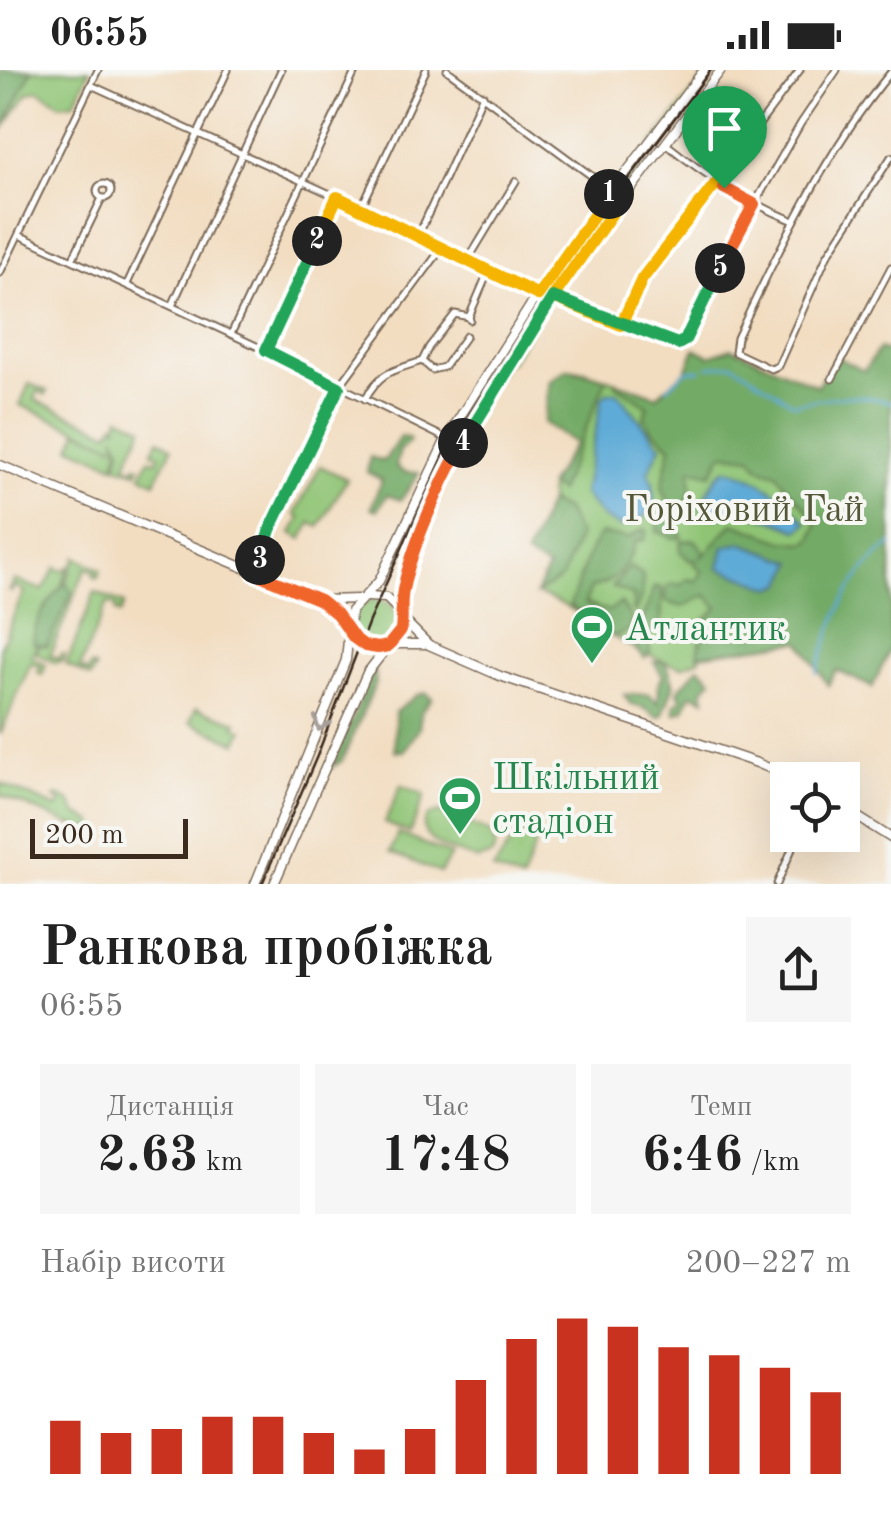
<!DOCTYPE html>
<html lang="uk">
<meta charset="utf-8">
<style>
body{margin:0;font-family:"Old Standard TT",serif;background:#f6f6f6;color:#222;height:100vh;display:flex;flex-direction:column;font-size:38px;white-space:nowrap}
*{box-sizing:border-box;margin:0}
p{font-size:32px;color:#767676}
.icon{flex:none;width:55px;height:55px;fill:none;stroke:currentColor;stroke-width:2;stroke-linecap:round;stroke-linejoin:round}
.map{position:relative;height:814px;overflow:hidden}
.panel{display:flex;flex-direction:column;background:#fff;flex:1}
.panel>*{flex:none}
.fabs{position:absolute;left:770px;top:692px;display:grid;gap:20px}
.fabs a{display:grid;place-items:center;width:90px;height:90px;border-radius:0px;background:#fff;box-shadow:0 10px 40px #0002;font-size:50px}
.scale{position:absolute;left:30px;bottom:25px;width:158px;box-sizing:border-box;padding-left:10px;border:5px solid #3b2a1e;border-top:0;font-size:28px;line-height:35px;white-space:nowrap;color:#3b2a1e;-webkit-text-stroke:8px #f6f6f2;paint-order:stroke}
.pin{position:absolute;display:grid;place-items:center;width:85px;height:85px;color:#fff;margin:-102px -42px;border-radius:50% 50% 50% 0;rotate:-45deg;box-shadow:0 0 10px #0007}
.pin .icon{rotate:45deg}
.km{position:absolute;width:50px;height:50px;margin:-25px;border-radius:50%;background:#222;color:#fff;font-size:28px;line-height:50px;text-align:center}
.round{display:grid;place-items:center;flex:none;width:105px;height:105px;border-radius:0px;background:#f6f6f6}
.overview{display:flex;align-items:center;justify-content:space-between;height:170px;padding:0 40px}
h1{font-size:55px;font-weight:700;line-height:75px}
.stats{display:grid;grid-template-columns:repeat(3,1fr);gap:15px;height:170px;padding:10px 40px}
.stats div{display:grid;align-content:center;border-radius:0px;background:#f6f6f6;text-align:center}
.stats b{font-size:50px;font-weight:700}
.stats small{font-size:28px;font-weight:400}
.stats p{font-size:28px}
.chart{height:280px;padding:20px 40px}
.chart p{display:flex;justify-content:space-between}
.chart svg{width:100%;height:180px;margin-top:10px;stroke:#c8321e;stroke-width:6}
.status{display:flex;justify-content:space-between;align-items:center;height:70px;padding:0 50px;background:#fff;direction:ltr}
.status svg{height:28px;fill:currentColor}
.map>svg:first-child{display:block}
.green{fill:#8fc475;stroke:#65774a;stroke-width:2.5}
.forest{fill:#73aa66;stroke:#576a42;stroke-width:2.5}
.water{fill:#5eabd7;stroke:#4c6a7a;stroke-width:2.5}
.lines{fill:none;stroke-linecap:round;stroke-linejoin:round}
.stream{stroke:#5eabd7;stroke-width:2.5}
.minor-casing{stroke:#7b6957;stroke-width:9}
.major-casing{stroke:#7b6957;stroke-width:11}
.minor{stroke:#fff;stroke-width:5}
.major{stroke:#fff;stroke-width:8}
.tram{stroke:#3b2a1e;stroke-width:2.5}
.oneway{stroke:#a79f9a}
.split-1-casing{stroke:#fff;stroke-width:20}
.split-2-casing{stroke:#fff;stroke-width:20}
.split-3-casing{stroke:#fff;stroke-width:20}
.split-4-casing{stroke:#fff;stroke-width:20}
.split-5-casing{stroke:#fff;stroke-width:20}
.split-6-casing{stroke:#fff;stroke-width:20}
.split-1{stroke:#f5b400;stroke-width:12}
.split-2{stroke:#f5b400;stroke-width:12}
.split-3{stroke:#22a559;stroke-width:12}
.split-4{stroke:#f0652b;stroke-width:12}
.split-5{stroke:#22a559;stroke-width:12}
.split-6{stroke:#f0652b;stroke-width:12}
.labels{text-anchor:middle;stroke-width:8;stroke-linejoin:round;paint-order:stroke}
.park-label{font-size:38px;fill:#545838;stroke:#f6f6f2}
.leisure-label{font-size:38px;fill:#27864d;stroke:#f6f6f2;text-anchor:start}
</style>
<div class="status"><b>06:55</b><svg viewBox="0 0 49 12"><path d="M0 12V9h3v3zM5 12V6h3v6zM10 12V3h3v9zM15 12V0h3v12zM26 1h20v11H26zM47 4h2v5h-2z"/></svg></div>
<div class="map">
<svg width="891" height="814" viewBox="0 0 891 814">
<rect width="100%" height="100%" fill="#f6f6f2"/>
<filter id="ink" filterUnits="userSpaceOnUse"><feTurbulence type="fractalNoise" baseFrequency=".01" numOctaves="2"/><feDisplacementMap in="SourceGraphic" scale="20" xChannelSelector="R" yChannelSelector="G"/><feConvolveMatrix kernelMatrix="1 2 1 2 8 2 1 2 1" color-interpolation-filters="sRGB"/></filter>
<filter id="wash" filterUnits="userSpaceOnUse"><feTurbulence type="fractalNoise" baseFrequency=".0048" numOctaves="4" result="noise"/><feDisplacementMap in="SourceGraphic" scale="40" xChannelSelector="R" yChannelSelector="G"/><feGaussianBlur stdDeviation="2.25" result="paint"/><feColorMatrix in="noise" values="0 0 0 0 0 0 0 0 0 0 0 0 0 0 0 0 0 1.4 0 .05"/><feComposite in="paint" operator="in"/></filter>
<g filter="url(#wash)">
<rect width="100%" height="100%" fill="#f2ddc1"/>
<g class="green">
<path d="M 0,0 L 90,0 L 75,32 L 61,34 L 38,20 L 28,23 L 1,62 Z"/>
<path d="M 710,0 L 715,3 L 622,122 L 618,118 Z"/>
<path d="M 611,128 L 614,135 L 578,183 L 510,292 L 506,291 L 485,324 L 480,321 L 564,189 Z"/>
<path d="M 732,278 L 817,316 L 837,287 L 864,301 L 879,279 L 891,283 L 891,578 L 872,617 L 836,600 L 828,615 L 800,571 L 699,585 L 700,589 L 682,597 C 657,589 633,580 611,565 C 583,547 569,534 536,524 L 548,498 L 526,486 L 549,432 L 549,415 L 575,373 L 544,353 L 550,311 L 567,299 L 585,301 L 657,326 L 686,301 L 695,279 L 710,286 Z"/>
<path d="M 29,314 L 48,321 L 46,325 L 38,321 L 35,330 L 109,362 L 115,353 L 117,357 L 120,346 L 143,357 L 126,395 L 134,399 L 136,395 L 140,396 L 137,402 L 116,396 L 121,379 L 115,365 L 119,381 L 114,395 L 71,377 L 78,361 L 115,376 L 20,335 Z"/>
<path d="M 159,369 L 172,378 L 155,412 L 141,405 L 149,389 L 157,391 L 159,385 L 152,382 Z"/>
<path d="M 320,396 L 347,409 L 319,457 L 311,453 L 302,469 L 292,463 L 300,448 L 295,444 Z"/>
<path d="M 76,487 L 101,500 L 98,508 L 93,506 L 95,501 L 86,498 L 50,585 L 59,589 L 61,584 L 65,585 L 63,591 L 55,593 L 36,583 Z"/>
<path d="M 56,497 L 62,501 L 69,497 L 32,587 L 46,595 L 42,605 L 38,603 L 40,596 L 31,593 L 0,665 L 0,579 L 24,521 L 15,516 L 12,522 L 9,521 L 15,510 L 43,520 Z"/>
<path d="M 95,522 L 124,534 L 120,544 L 115,542 L 116,536 L 107,533 L 80,598 L 89,602 L 91,596 L 96,598 L 91,607 L 66,595 Z"/>
<circle cx="376" cy="553" r="23"/>
<path d="M 196,638 L 237,652 L 235,656 L 243,660 L 237,673 L 190,652 Z"/>
<path d="M 0,713 L 57,738 L 61,731 L 55,728 L 57,725 L 70,731 L 77,744 L 93,752 L 94,759 L 71,755 L 0,725 Z"/>
<path d="M 401,715 L 425,725 L 410,763 L 385,753 Z"/>
<path d="M 442,742 L 490,762 L 496,776 L 492,785 L 478,790 C 464,784 422,775 424,756 C 425,745 433,743 442,742 Z"/>
<path d="M 518,762 L 537,770 L 522,811 L 493,800 Z"/>
<path d="M 398,763 L 451,785 L 440,803 L 390,782 Z"/>
</g>
<g class="forest">
<path d="M 0,0 L 32,0 L 0,64 Z"/>
<path d="M 732,278 L 817,316 L 837,287 L 864,301 L 879,279 L 891,283 L 891,578 L 872,617 L 836,600 L 828,615 L 800,571 L 698,585 L 704,551 L 718,538 L 706,525 L 683,537 L 666,532 L 666,517 L 674,513 L 679,516 L 688,509 L 697,511 L 702,501 L 695,496 L 696,490 L 690,491 L 680,481 L 681,471 L 695,470 L 704,481 L 701,488 L 733,453 L 784,471 L 806,473 L 812,469 L 817,453 C 806,434 787,422 777,403 L 760,398 L 751,387 L 723,383 L 711,404 L 691,399 L 691,422 L 677,453 L 682,467 L 673,468 L 657,461 L 658,449 L 669,435 L 662,417 L 671,376 L 652,360 L 644,347 L 648,336 L 616,315 L 618,312 L 657,326 L 686,301 L 695,279 L 710,286 Z"/>
<path d="M 567,299 L 607,308 L 559,422 L 549,415 L 575,373 L 544,353 L 550,311 Z"/>
<path d="M 400,367 L 408,368 L 410,372 L 400,380 L 396,396 L 403,402 L 419,403 L 401,430 L 387,425 L 377,440 L 371,438 L 382,410 L 367,402 L 370,387 L 384,391 Z"/>
<path d="M 549,432 L 566,440 L 579,465 L 562,508 L 536,524 L 548,498 L 526,486 Z"/>
<path d="M 644,459 L 647,461 L 644,470 L 636,471 C 627,497 619,511 591,518 L 585,534 L 609,541 L 621,533 L 632,549 L 628,561 L 613,567 L 570,535 C 578,517 589,473 601,464 L 628,468 Z"/>
<path d="M 630,497 L 643,505 L 642,525 L 635,542 L 632,539 L 634,526 L 612,517 Z"/>
<path d="M 66,512 L 72,523 L 47,576 L 33,573 C 34,547 51,528 66,512 Z"/>
<path d="M 655,517 L 661,517 C 663,523 661,546 661,556 L 648,566 L 650,583 L 645,588 L 636,580 L 641,571 L 639,559 Z"/>
<path d="M 659,591 L 667,594 L 674,615 L 662,646 L 657,647 L 644,638 L 631,635 L 624,625 L 649,624 L 658,633 L 659,613 L 663,606 L 654,592 Z"/>
<path d="M 699,597 L 712,609 L 703,620 L 705,629 L 691,624 L 684,640 L 675,643 L 674,635 L 682,629 L 678,623 L 679,619 Z"/>
<path d="M 374,598 L 376,612 L 342,691 L 332,697 Z"/>
<path d="M 426,623 L 432,628 L 421,642 L 419,659 L 404,681 L 395,681 L 395,642 L 417,625 Z"/>
</g>
<g class="water">
<path d="M 617,322 L 661,376 L 648,402 L 653,413 L 654,436 L 642,449 L 622,457 L 603,448 L 583,424 L 602,328 L 607,323 Z"/>
<path d="M 726,399 C 761,407 784,427 807,453 L 798,460 C 770,449 745,435 716,447 L 700,436 L 717,406 Z"/>
<path d="M 741,473 L 794,492 L 783,514 L 772,518 L 719,498 L 724,477 Z"/>
</g>
<g class="lines">
<g class="stream">
<path d="M 708,297 L 733,294 L 794,334 C 829,327 856,322 891,332"/>
<path d="M 667,318 L 686,301 L 700,300"/>
<path d="M 816,603 C 835,550 844,510 891,474"/>
</g>
</g>
</g>
<g filter="url(#ink)">
<g class="lines">
<g class="minor-casing">
<g id="minor">
<path d="M 447,0 L 623,129"/>
<path d="M 891,2 C 826,80 780,177 737,268 L 735,282 L 771,299 L 778,296 L 827,186 L 891,87"/>
<path d="M 91,15 L 361,138 L 536,224"/>
<path d="M 665,73 C 706,106 745,131 794,151"/>
<circle cx="104" cy="121" r="7"/>
<path d="M 361,138 L 426,0"/>
<path d="M 19,165 L 295,294 L 445,368"/>
<path d="M 418,166 L 483,25"/>
<path d="M 73,188 L 102,128"/>
<path d="M 468,190 L 516,111"/>
<path d="M 0,203 L 98,0"/>
<path d="M 127,214 L 228,0"/>
<path d="M 553,227 L 621,255 L 682,273 L 754,135 L 801,53 L 837,0"/>
<path d="M 172,236 L 281,0"/>
<path d="M 469,247 L 489,200"/>
<path d="M 621,254 L 643,209 L 800,0"/>
<path d="M 231,264 L 356,0"/>
<path d="M 266,280 L 337,127"/>
<path d="M 422,291 L 429,277 L 455,244 L 469,247 L 470,250"/>
<path d="M 832,309 L 891,197"/>
<path d="M 365,329 C 381,301 392,301 422,291 L 432,300 L 444,297 L 466,266"/>
<path d="M 255,503 L 271,460 L 339,317 L 442,178"/>
<path d="M 777,814 L 798,765"/>
</g>
</g>
<g class="major-casing">
<g id="major">
<path d="M 0,395 L 318,529 L 349,558"/>
<path d="M 367,527 L 386,528 L 400,542"/>
<path d="M 323,530 L 359,529"/>
<path d="M 402,548 L 429,575 L 500,606 L 757,693 L 797,710"/>
<path d="M 351,562 L 365,576 L 384,577"/>
<path d="M 393,574 L 424,574"/>
<path d="M 842,737 L 891,768"/>
<path d="M 255,814 L 346,590 L 351,541 L 379,511 L 446,369 L 537,225 L 568,179 L 704,0"/>
<path d="M 274,814 L 367,603 L 401,560 L 401,533 L 406,508 L 437,424 L 455,386 L 579,188 L 721,0"/>
</g>
</g>
<use href="#minor" class="minor"/>
<use href="#major" class="major"/>
<path class="tram" d="M 262,814 L 317,686 L 369,551 L 446,381 L 570,187 L 711,0"/>
</g>
<defs><path id="oneway-chevron" d="M-2-3.5L2.5 0L-2 3.5" fill="none" stroke-width="1.6" stroke-linecap="round" stroke-linejoin="round" transform="scale(2.5)"/></defs>
<use class="oneway" href="#oneway-chevron" transform="translate(321 654) rotate(112)"/>
</g>
<g class="lines" filter="url(#ink)">
<g class="split-1-casing">
<path id="split-1" d="M 609,124 L 612,121 L 622,129 L 553,227 L 621,255 L 642,209 L 716,113 L 724,118"/>
</g>
<g class="split-2-casing">
<path id="split-2" d="M 317,171 L 337,127 L 538,225 L 609,124"/>
</g>
<g class="split-3-casing">
<path id="split-3" d="M 260,490 L 270,460 L 339,317 L 266,280 L 317,171"/>
</g>
<g class="split-4-casing">
<path id="split-4" d="M 260,490 L 255,503 L 320,530 L 337,544 L 354,568 L 365,576 L 378,578 L 388,576 L 401,560 C 403,547 400,534 403,520 C 411,478 441,411 463,373"/>
</g>
<g class="split-5-casing">
<path id="split-5" d="M 463,373 L 553,227 L 678,274 L 685,270 L 720,198"/>
</g>
<g class="split-6-casing">
<path id="split-6" d="M 720,198 L 754,134 L 724,118"/>
</g>
<use href="#split-1" class="split-1"/>
<use href="#split-2" class="split-2"/>
<use href="#split-3" class="split-3"/>
<use href="#split-4" class="split-4"/>
<use href="#split-5" class="split-5"/>
<use href="#split-6" class="split-6"/>
</g>
<defs>
<g id="stadium-pin" transform="scale(2.25)"><path d="M0 17L-7.5 6A9.5 9.5 0 1 1 7.5 6Z" fill="#2e9e5b" stroke="#f6f6f2"/><path d="M0-5a6.5 5 0 1 0 0 10a6.5 5 0 1 0 0-10ZM-3.5-1.8h7v3.6h-7Z" fill="#fff"/></g>
</defs>
<g fill-rule="evenodd">
<use href="#stadium-pin" x="592" y="557"/>
<use href="#stadium-pin" x="460" y="728"/>
</g>
<g class="labels">
<g class="park-label">
<text x="744" y="451">Горіховий Гай</text>
</g>
<g class="leisure-label">
<text x="624" y="570">Атлантик</text>
<text x="492" y="719">Шкільний<tspan x="492" dy="44">стадіон</tspan></text>
</g>
</g>
</svg>
<div class="fabs">
<a><svg class="icon" aria-label="locate" viewBox="0 0 24 24"><circle cx="12" cy="12" r="6"/><path d="M12 2v4M12 18v4M2 12h4M18 12h4"/></svg></a>
</div>
<div class="scale">200 m</div>
<div class="pin" style="left:724px;top:118px;background:#1e9e55"><svg class="icon" aria-label="arrive" viewBox="0 0 24 24"><path d="M6 21V4h12l-3 4 3 4H6"/></svg></div>
<b class="km" style="left:609px;top:124px">1</b>
<b class="km" style="left:317px;top:171px">2</b>
<b class="km" style="left:260px;top:490px">3</b>
<b class="km" style="left:463px;top:373px">4</b>
<b class="km" style="left:720px;top:198px">5</b>
</div>
<section class="panel">
<div class="overview"><div><h1>Ранкова пробіжка</h1><p>06:55</p></div><a class="round"><svg class="icon" aria-label="share" viewBox="0 0 24 24"><path d="M12 15V3M7 8l5-5 5 5M5 13v7h14v-7"/></svg></a></div>
<div class="stats">
<div><p>Дистанція</p><b>2.63<small> km</small></b></div>
<div><p>Час</p><b>17:48</b></div>
<div><p>Темп</p><b>6:46<small> /km</small></b></div>
</div>
<div class="chart"><p><span>Набір висоти</span>200–227 m</p>
<svg viewBox="0 0 160 44" preserveAspectRatio="none"><path d="M5 44V31M15 44V34M25 44V33M35 44V30M45 44V30M55 44V34M65 44V38M75 44V33M85 44V21M95 44V11M105 44V6M115 44V8M125 44V13M135 44V15M145 44V18M155 44V24"/></svg>
</div>
</section>
